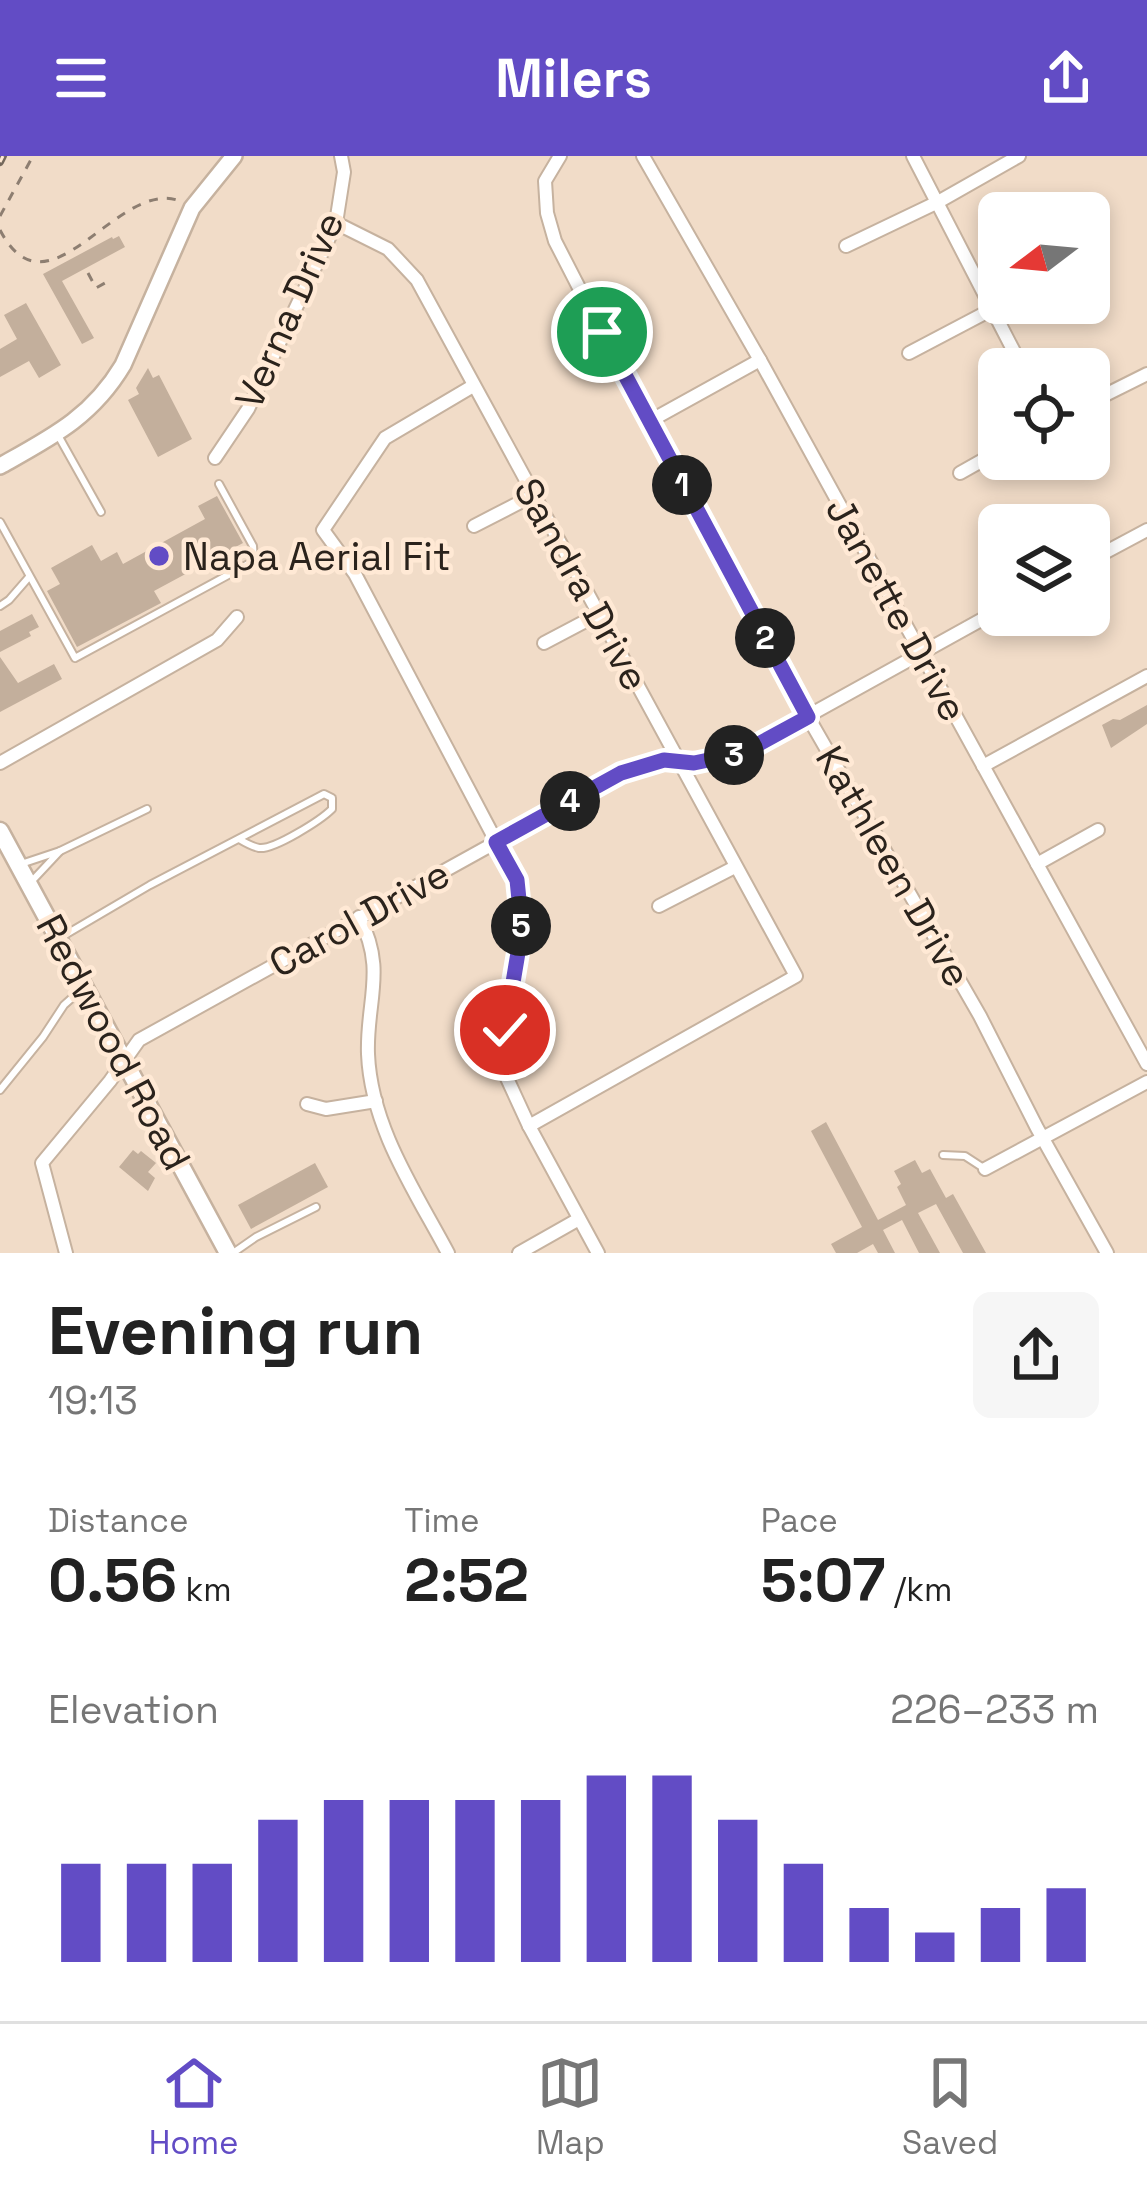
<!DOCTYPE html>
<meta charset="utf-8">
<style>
body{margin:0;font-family:"Space Grotesk",sans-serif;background:#f6f6f6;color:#222;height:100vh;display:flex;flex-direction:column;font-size:45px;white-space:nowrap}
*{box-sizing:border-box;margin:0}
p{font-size:39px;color:#767676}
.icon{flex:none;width:66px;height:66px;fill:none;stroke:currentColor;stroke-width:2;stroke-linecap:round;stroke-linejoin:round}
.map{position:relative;height:1097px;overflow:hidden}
.panel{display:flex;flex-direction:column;background:#fff;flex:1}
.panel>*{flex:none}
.needle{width:78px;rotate:254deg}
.tools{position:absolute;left:978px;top:36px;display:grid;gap:24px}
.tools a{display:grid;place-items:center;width:132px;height:132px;border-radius:18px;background:#fff;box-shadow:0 6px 18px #0003;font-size:60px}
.pin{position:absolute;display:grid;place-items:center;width:102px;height:102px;color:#fff;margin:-51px;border:6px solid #fff;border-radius:50%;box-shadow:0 3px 12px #0007}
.km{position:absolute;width:60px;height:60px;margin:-30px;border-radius:50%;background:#222;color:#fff;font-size:33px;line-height:60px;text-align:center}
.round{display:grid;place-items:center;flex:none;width:126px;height:126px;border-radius:18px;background:#f6f6f6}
.headline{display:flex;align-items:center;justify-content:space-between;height:204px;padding:0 48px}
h1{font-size:66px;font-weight:600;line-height:90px}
.metrics{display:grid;grid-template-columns:repeat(3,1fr);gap:18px;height:204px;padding:12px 48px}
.metrics div{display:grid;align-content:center}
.metrics b{font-size:60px;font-weight:600}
.metrics small{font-size:33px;font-weight:400}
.metrics p{font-size:33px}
.chart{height:336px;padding:24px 48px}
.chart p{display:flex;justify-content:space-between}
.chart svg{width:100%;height:216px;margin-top:12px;stroke:#624cc5;stroke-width:6}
header{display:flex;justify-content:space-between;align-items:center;height:156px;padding:0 48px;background:#624cc5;color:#fff;font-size:54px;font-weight:600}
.menu{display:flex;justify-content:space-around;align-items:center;height:168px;border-top:3px solid #e0e0e0;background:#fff;font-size:33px;color:#767676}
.menu a{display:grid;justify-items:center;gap:6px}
.menu .active{color:#624cc5}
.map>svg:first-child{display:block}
.building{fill:#c3af9c}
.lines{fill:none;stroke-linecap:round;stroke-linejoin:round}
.service-casing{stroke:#c6b29f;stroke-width:10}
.minor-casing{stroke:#c6b29f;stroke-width:16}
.tertiary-casing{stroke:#c6b29f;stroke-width:20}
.secondary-casing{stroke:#c6b29f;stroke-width:21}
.path{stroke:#8d7e71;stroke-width:3;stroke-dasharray:9 9;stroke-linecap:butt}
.service{stroke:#fff;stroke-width:6}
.minor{stroke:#fff;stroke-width:12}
.tertiary{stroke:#fff;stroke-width:15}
.secondary{stroke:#fff;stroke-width:16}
.rail-casing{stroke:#74685c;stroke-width:8}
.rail{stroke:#ffe9d5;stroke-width:3;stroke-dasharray:9;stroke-linecap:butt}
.route-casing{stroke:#fff;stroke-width:24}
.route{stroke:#624cc5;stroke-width:15}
.poi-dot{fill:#624cc5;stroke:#ffe9d5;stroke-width:4.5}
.labels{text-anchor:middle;stroke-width:9;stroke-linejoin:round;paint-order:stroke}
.street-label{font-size:39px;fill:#2b231c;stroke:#ffe9d5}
.poi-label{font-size:39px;fill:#2b231c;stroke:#ffe9d5;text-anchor:start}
</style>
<header><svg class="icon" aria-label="menu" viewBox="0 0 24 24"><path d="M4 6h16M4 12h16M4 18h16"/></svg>Milers<svg class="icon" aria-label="share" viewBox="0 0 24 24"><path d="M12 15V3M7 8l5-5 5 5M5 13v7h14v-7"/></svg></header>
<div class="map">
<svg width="1147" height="1097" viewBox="0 0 1147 1097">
<rect width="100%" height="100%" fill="#f1dcc8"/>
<g class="building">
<path d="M 119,80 L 125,91 L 62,125 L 94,182 L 82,188 L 43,118 L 112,81 L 113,83 Z"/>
<path d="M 26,147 L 61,209 L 39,222 L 29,205 L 0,221 L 0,193 L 17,183 L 4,159 Z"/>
<path d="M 148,212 L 153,222 L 159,219 L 192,283 L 158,301 L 128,244 L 139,238 L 136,232 Z"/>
<path d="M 217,340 L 243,387 L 154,435 L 161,447 L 77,491 L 47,435 L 60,428 L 51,412 L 92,389 L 101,405 L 117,396 L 123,408 L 205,363 L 198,350 Z"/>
<path d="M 32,458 L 39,471 L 29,476 L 31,480 L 0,496 L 0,475 Z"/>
<path d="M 0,501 L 18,527 L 54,508 L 62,523 L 0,556 Z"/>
<path d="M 1147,549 L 1147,568 L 1111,592 L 1102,569 L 1113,563 L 1120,564 Z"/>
<path d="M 826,966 L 878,1064 L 906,1049 L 897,1031 L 901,1028 L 894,1015 L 915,1004 L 922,1017 L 930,1013 L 946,1042 L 953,1038 L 986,1097 L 963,1097 L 936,1048 L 918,1057 L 940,1097 L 919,1097 L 902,1064 L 883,1074 L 895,1097 L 878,1097 L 873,1088 L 857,1097 L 836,1097 L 831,1088 L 862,1071 L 811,975 Z"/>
<path d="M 133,994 L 138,998 L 141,995 L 156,1007 L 148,1016 L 155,1022 L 148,1035 L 119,1011 Z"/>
<path d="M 315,1007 L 328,1031 L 251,1073 L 238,1049 Z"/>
</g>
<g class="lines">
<g class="service-casing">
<g id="service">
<path d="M 59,281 L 101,356"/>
<path d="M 0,366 L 75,502 L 254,405 L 253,390 L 219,328"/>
<path d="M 0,450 L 9,444 L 29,421"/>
<path d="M 60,695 L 147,653"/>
<path d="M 21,708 L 60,695 L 31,726"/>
<path d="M 58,783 L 150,729 L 324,638 L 332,642 L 332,653 C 321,664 274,694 259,692 C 254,691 244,686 239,683"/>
<path d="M 0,934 L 43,881 L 64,849 L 82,833"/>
<path d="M 943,999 L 965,1000 L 985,1013"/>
<path d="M 233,1097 L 256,1081 L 316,1051"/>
</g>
</g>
<g class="minor-casing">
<g id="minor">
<path d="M 560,0 L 545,25 L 547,57 L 555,85 L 648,266 L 808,561 L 980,860 L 1037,972 L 1107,1097"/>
<path d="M 643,0 L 760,204 L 1147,908"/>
<path d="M 913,0 L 1023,213"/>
<path d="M 336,67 L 388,93 L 417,124 L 796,820 L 529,970"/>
<path d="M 846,90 L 938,46 L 1019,0"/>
<path d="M 909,197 L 1004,147"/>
<path d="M 473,230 L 385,282 L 323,374 L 355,418 L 517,725 L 522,773 L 505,873 L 506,920 L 529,970 L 598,1097"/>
<path d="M 1089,247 L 1147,218"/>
<path d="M 648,266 L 760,204"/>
<path d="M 215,302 L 248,253 L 336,67 L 344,16 L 341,0"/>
<path d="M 960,317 L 999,295"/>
<path d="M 474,370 L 534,339"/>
<path d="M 1089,405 L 1147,374"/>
<path d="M 544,487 L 599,458"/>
<path d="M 0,607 L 217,484 L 237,461"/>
<path d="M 983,610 L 1147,520"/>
<path d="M 1037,708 L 1098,674"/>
<path d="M 659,750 L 735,711"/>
<path d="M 359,761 C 387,813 366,846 368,898 C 371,971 415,1035 448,1097"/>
<path d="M 307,948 L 326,953 L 376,945"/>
<path d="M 985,1013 L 1147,926"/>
<path d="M 66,1097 L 42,1007 L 110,925 L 139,884 L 621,617 L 664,604 L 694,606 L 741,597 L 999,454"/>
<path d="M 519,1097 L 579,1063"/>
</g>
</g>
<g class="tertiary-casing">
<path id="tertiary" d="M 0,310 C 52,281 92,261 123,209 L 192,52 L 234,0"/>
</g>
<g class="secondary-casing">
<path id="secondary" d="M 0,675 L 228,1097"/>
</g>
<g class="path">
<path d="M 0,60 L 33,0"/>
<path d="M 0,74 C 49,168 117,21 180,45"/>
<path d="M 88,117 L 96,132 L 105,127"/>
</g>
<use href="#service" class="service"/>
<use href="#minor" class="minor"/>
<use href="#tertiary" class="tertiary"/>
<use href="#secondary" class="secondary"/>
<g class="rail-casing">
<path id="rail" d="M 0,6 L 3,0"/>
</g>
<use href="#rail" class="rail"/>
</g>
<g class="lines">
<g class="route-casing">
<path id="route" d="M 505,874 L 522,773 L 517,724 L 496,686 L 621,617 L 664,604 L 694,607 L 742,597 L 808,561 L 602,176"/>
</g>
<use href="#route" class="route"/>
</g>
<circle class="poi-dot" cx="159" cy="400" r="12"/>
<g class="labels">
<g class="street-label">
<text transform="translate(289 154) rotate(-66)" y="14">Verna Drive</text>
<text transform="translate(582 428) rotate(61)" y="14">Sandra Drive</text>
<text transform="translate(897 453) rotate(61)" y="14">Janette Drive</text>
<text transform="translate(894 710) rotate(60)" y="14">Kathleen Drive</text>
<text transform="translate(359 762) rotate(-29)" y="14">Carol Drive</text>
<text transform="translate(114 886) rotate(62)" y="14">Redwood Road</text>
</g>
<g class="poi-label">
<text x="183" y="414">Napa Aerial Fit</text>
</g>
</g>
</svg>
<div class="tools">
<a><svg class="needle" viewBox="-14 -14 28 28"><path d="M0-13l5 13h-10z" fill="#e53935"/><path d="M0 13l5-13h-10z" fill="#767676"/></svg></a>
<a><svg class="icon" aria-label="locate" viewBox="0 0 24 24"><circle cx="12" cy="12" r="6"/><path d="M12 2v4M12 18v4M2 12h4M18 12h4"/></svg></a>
<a><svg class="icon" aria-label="layers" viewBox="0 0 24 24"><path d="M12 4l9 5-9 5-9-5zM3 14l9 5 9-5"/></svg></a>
</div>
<div class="pin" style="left:602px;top:176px;background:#1e9e55"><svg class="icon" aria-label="arrive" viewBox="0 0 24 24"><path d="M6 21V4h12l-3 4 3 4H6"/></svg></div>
<div class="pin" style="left:505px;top:874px;background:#d93025"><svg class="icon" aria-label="check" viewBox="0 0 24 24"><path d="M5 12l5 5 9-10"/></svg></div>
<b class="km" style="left:682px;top:329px">1</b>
<b class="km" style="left:765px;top:482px">2</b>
<b class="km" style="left:734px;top:599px">3</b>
<b class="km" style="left:570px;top:645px">4</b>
<b class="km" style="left:521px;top:770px">5</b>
</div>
<section class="panel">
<div class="headline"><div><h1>Evening run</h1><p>19:13</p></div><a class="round"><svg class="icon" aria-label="share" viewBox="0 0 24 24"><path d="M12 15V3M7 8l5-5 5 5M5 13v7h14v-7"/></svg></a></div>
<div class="metrics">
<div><p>Distance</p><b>0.56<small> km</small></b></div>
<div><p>Time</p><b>2:52</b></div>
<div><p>Pace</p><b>5:07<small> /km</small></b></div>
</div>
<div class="chart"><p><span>Elevation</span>226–233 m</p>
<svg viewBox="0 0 160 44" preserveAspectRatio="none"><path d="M5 44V24M15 44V24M25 44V24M35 44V15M45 44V11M55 44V11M65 44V11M75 44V11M85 44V6M95 44V6M105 44V15M115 44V24M125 44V33M135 44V38M145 44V33M155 44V29"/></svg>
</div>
</section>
<nav class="menu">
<a class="active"><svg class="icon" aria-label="home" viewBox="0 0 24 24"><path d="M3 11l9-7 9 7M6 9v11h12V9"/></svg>Home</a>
<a><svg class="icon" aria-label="map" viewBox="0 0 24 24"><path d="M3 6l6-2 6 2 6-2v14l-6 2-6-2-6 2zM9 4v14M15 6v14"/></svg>Map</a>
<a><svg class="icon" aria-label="saved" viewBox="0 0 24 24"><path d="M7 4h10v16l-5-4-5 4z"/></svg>Saved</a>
</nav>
